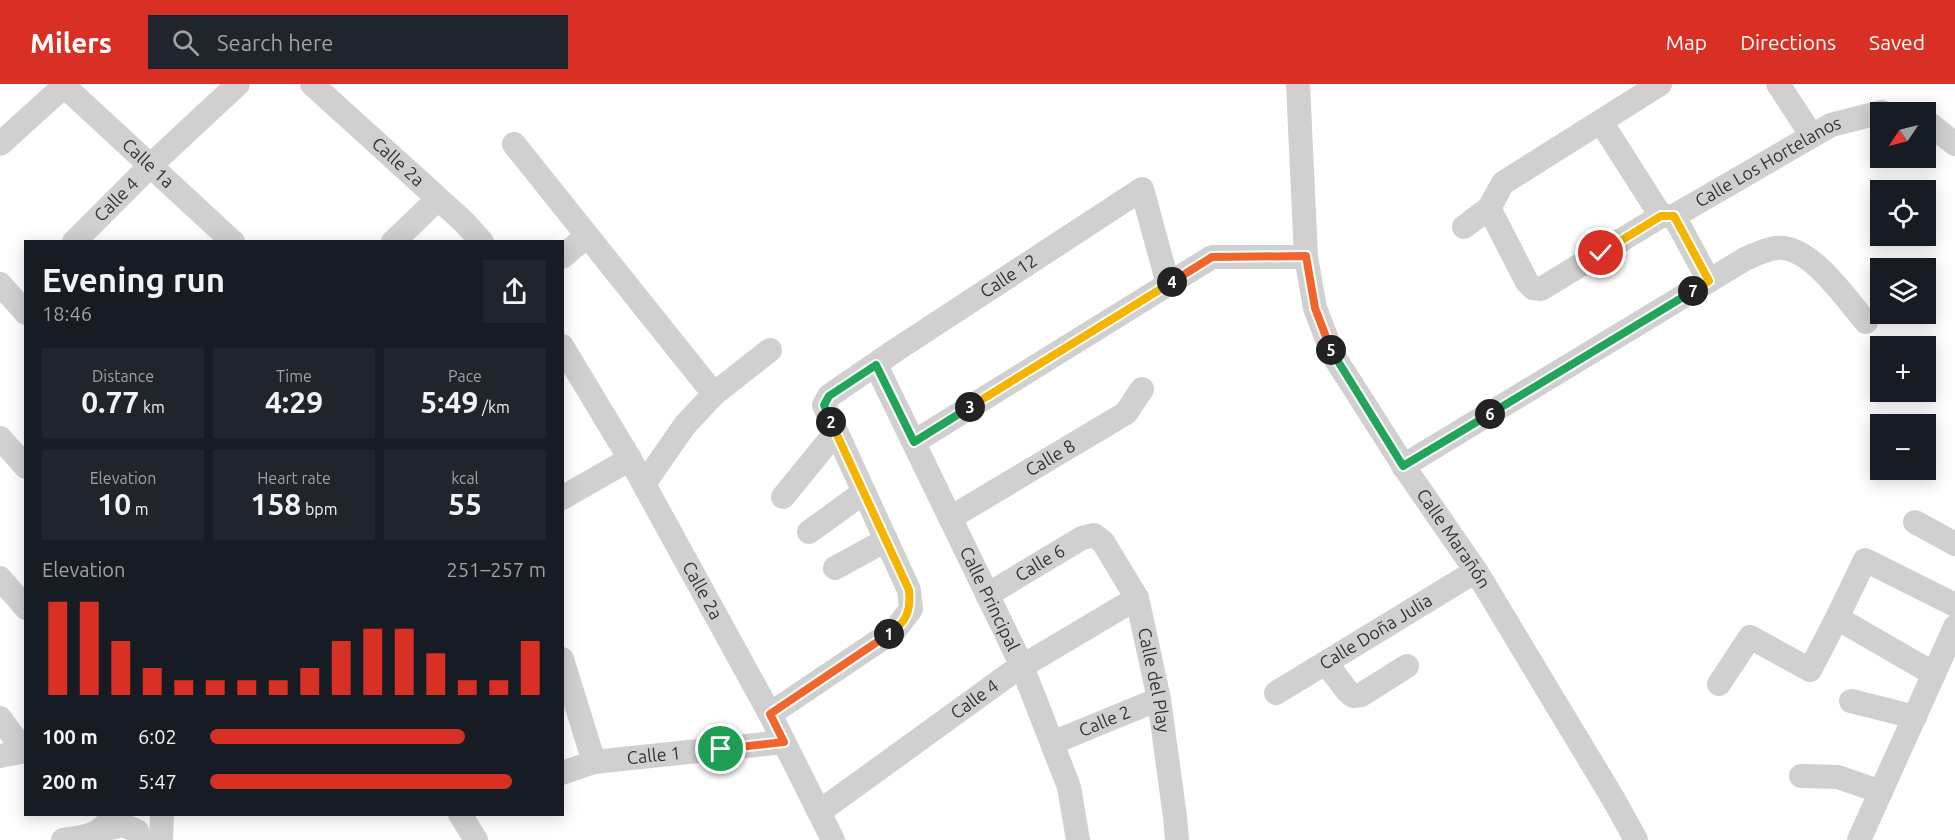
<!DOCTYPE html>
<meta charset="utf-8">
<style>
body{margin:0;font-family:Ubuntu,sans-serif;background:#20242c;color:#f1f3f6;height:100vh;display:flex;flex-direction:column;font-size:22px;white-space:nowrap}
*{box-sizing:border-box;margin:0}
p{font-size:20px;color:#9ea1a6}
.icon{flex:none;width:33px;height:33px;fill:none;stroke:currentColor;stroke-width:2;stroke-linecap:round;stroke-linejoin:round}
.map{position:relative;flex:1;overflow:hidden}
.drawer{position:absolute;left:24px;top:156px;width:540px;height:576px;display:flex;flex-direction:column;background:#171b24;border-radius:0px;box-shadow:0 3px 15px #0003}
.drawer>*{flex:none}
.needle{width:39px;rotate:235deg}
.fabs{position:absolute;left:1870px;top:18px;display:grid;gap:12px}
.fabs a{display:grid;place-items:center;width:66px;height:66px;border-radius:0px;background:#171b24;box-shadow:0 3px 15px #0003;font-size:30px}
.pin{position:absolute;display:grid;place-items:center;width:51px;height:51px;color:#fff;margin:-26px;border:3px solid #fff;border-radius:50%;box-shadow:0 2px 6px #0007}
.km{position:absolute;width:30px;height:30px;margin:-15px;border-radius:50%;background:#222;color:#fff;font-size:16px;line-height:30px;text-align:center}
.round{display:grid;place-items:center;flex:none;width:63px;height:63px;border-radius:0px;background:#20242c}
.overview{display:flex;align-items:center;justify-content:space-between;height:102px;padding:0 18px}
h1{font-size:33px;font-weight:700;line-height:45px}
.figures{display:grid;grid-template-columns:repeat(3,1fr);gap:9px;height:102px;padding:6px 18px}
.figures div{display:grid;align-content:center;border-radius:0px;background:#20242c;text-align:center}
.figures b{font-size:30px;font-weight:700}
.figures small{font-size:16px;font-weight:400}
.figures p{font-size:16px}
.chart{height:168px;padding:12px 18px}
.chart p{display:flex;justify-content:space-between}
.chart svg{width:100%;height:108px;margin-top:6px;stroke:#d93025;stroke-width:6}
ul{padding:0 18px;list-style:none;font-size:20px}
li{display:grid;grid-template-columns:96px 72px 1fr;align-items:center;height:45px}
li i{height:15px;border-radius:8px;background:#d93025}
header{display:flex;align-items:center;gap:36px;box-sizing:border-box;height:84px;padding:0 30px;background:#d93025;color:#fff}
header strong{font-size:28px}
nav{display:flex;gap:33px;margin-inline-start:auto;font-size:21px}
.search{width:420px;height:54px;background:#20242c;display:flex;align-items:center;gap:15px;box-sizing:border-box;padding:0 21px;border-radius:0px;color:#9ea1a6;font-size:22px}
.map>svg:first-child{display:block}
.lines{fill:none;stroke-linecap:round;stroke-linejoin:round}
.minor{stroke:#d0d0d0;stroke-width:24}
.split-1-casing{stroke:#fff;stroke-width:12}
.split-2-casing{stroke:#fff;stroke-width:12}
.split-3-casing{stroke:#fff;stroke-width:12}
.split-4-casing{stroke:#fff;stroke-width:12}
.split-5-casing{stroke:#fff;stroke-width:12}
.split-6-casing{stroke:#fff;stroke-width:12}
.split-7-casing{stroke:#fff;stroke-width:12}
.split-8-casing{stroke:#fff;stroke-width:12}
.split-1{stroke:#f0652b;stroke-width:8}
.split-2{stroke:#f5b400;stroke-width:8}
.split-3{stroke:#22a559;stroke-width:8}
.split-4{stroke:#f5b400;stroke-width:8}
.split-5{stroke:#f0652b;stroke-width:8}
.split-6{stroke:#22a559;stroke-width:8}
.split-7{stroke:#22a559;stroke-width:8}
.split-8{stroke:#f5b400;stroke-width:8}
.labels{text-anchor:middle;stroke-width:6;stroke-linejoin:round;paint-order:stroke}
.street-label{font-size:18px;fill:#333;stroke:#fff}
</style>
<header>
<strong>Milers</strong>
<div class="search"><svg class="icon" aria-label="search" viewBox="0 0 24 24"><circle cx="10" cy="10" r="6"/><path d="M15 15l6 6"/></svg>Search here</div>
<nav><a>Map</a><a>Directions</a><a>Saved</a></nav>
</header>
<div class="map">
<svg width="1955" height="756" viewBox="0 0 1955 756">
<rect width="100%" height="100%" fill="#fff"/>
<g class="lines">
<g class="minor">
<path id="s1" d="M 62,0 L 233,158"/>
<path id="s2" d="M 312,0 L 464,138 L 482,158"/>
<path id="s3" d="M 1298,0 L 1306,173 L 1315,224 L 1333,271 L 1409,390 L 1476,487 L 1614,716 L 1636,756"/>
<path d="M 1778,0 L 1812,52"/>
<path d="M 1601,38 L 1661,132"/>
<path d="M 1926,40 L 1931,41 L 1955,60"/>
<path d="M 0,60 L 64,2"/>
<path d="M 514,60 L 714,310 L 685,341 L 644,400"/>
<path id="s4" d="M 1489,124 L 1527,198 L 1533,204 L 1541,205 L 1661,132 L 1674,132 L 1831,41 L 1882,28"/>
<path d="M 1674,132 L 1709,197"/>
<path d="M 1464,143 L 1489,124 L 1503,99 L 1660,0"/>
<path id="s5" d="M 74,158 L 151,81 L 238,0"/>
<path d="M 393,158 L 438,115"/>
<path d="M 562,173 L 587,152"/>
<path d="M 0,200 L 26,229"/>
<path id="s6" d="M 562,262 L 630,375 L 770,630 L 833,756"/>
<path id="s7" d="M 876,281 L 1022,582 L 1069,703 L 1078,756"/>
<path d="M 714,310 L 770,266"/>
<path d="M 0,354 L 26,383"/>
<path d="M 914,358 L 1212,173 L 1306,173"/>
<path d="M 1403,382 L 1745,175 C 1754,171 1766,165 1776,164 C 1810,160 1846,215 1866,238"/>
<path d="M 783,413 L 836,348"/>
<path d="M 562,414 L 630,375"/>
<path id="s8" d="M 950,434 L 1126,329 L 1142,305"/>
<path d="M 1915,438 L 1955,460"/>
<path d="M 809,448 L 864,408"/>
<path d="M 835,484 L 886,456"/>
<path d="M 0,494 L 26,524"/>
<path id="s9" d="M 987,511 L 1082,454 L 1094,451 L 1103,458 L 1137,514 L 1159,615 L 1175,733 L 1177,756"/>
<path d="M 562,575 L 594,678"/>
<path d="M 1326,579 L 1348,608 L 1353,612 L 1361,611 L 1407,582"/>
<path d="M 1934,590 L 1837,534 L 1865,476 L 1955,521"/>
<path d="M 1719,600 L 1750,553 L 1810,586 L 1837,534"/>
<path id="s10" d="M 1276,609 L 1476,487"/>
<path d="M 1851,617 L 1915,633"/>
<path id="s11" d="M 770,630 L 895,546 L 911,525 L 909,506 L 824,321 L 829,312 L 896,266 L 1142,105 L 1168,200"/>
<path d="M 0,634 L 25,668"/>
<path id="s12" d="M 1052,659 L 1159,615"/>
<path d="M 0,672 L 26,667"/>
<path id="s13" d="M 562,689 L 594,678 L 784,658"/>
<path d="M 1801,692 L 1838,693 L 1881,708"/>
<path id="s14" d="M 819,728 L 1011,589 L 1137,514"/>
<path d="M 460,730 L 476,756"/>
<path d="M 102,746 L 123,741 L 137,747 L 140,756"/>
<path d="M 63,756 C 90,753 98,751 116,730"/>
<path d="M 161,756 L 162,730"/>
<path d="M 1859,756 L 1955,543"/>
</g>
</g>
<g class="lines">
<g class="split-1-casing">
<path id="split-1" d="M 721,665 L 784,658 L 770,630 L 889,550"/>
</g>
<g class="split-2-casing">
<path id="split-2" d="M 831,338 L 909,506 C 911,526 907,538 889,550"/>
</g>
<g class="split-3-casing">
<path id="split-3" d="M 831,338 L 824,321 L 829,312 L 876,281 L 914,358 L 970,323"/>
</g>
<g class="split-4-casing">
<path id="split-4" d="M 970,323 L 1172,198"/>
</g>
<g class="split-5-casing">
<path id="split-5" d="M 1172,198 L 1212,173 L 1306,172 L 1315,224 L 1331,266"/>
</g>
<g class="split-6-casing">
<path id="split-6" d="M 1331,266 L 1403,382 L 1490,330"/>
</g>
<g class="split-7-casing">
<path id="split-7" d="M 1490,330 L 1693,207"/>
</g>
<g class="split-8-casing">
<path id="split-8" d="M 1601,169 L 1661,132 L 1674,132 L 1709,197 L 1693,207"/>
</g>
<use href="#split-1" class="split-1"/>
<use href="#split-2" class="split-2"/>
<use href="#split-3" class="split-3"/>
<use href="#split-4" class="split-4"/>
<use href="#split-5" class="split-5"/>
<use href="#split-6" class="split-6"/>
<use href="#split-7" class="split-7"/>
<use href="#split-8" class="split-8"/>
</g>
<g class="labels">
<g class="street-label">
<text dy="6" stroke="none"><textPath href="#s1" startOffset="117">Calle 1a</textPath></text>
<text dy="6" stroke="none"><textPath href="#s2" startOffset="116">Calle 2a</textPath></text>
<text dy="6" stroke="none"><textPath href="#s4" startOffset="362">Calle Los Hortelanos</textPath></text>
<text dy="6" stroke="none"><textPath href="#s5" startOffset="60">Calle 4</textPath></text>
<text dy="6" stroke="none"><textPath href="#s11" startOffset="626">Calle 12</textPath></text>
<text dy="6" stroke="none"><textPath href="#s8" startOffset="117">Calle 8</textPath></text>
<text dy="6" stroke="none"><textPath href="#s3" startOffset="495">Calle Marañón</textPath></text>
<text dy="6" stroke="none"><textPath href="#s9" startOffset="62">Calle 6</textPath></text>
<text dy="6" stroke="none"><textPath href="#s6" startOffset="282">Calle 2a</textPath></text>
<text dy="6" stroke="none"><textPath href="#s7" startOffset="260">Calle Principal</textPath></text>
<text dy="6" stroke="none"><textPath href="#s10" startOffset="117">Calle Doña Julia</textPath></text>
<text dy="6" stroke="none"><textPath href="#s9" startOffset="284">Calle del Play</textPath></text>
<text dy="6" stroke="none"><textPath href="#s14" startOffset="192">Calle 4</textPath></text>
<text dy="6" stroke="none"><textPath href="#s12" startOffset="57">Calle 2</textPath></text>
<text dy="6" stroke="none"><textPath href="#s13" startOffset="94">Calle 1</textPath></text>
</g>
</g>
</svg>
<div class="fabs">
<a><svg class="needle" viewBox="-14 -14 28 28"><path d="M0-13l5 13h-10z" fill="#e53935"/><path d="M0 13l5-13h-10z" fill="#9ea1a6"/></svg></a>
<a><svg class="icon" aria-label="locate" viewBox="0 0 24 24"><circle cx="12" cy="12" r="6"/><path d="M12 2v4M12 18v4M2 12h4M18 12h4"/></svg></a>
<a><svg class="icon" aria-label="layers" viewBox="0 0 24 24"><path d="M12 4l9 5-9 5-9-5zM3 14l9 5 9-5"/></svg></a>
<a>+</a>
<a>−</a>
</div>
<div class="pin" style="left:721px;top:665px;background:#1e9e55"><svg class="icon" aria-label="arrive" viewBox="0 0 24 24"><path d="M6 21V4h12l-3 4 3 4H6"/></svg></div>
<div class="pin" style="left:1601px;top:169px;background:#d93025"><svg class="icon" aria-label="check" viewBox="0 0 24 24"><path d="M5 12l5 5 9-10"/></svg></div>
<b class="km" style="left:889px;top:550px">1</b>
<b class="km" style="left:831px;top:338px">2</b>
<b class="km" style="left:970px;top:323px">3</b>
<b class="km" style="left:1172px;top:198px">4</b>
<b class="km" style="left:1331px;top:266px">5</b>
<b class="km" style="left:1490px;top:330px">6</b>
<b class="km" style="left:1693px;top:207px">7</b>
<section class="drawer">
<div class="overview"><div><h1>Evening run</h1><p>18:46</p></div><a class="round"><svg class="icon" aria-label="share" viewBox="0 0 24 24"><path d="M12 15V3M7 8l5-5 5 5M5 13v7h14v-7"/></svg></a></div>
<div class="figures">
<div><p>Distance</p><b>0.77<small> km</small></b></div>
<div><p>Time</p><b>4:29</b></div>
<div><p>Pace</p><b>5:49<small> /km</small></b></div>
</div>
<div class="figures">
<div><p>Elevation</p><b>10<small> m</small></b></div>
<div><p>Heart rate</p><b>158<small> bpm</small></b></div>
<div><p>kcal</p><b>55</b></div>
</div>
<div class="chart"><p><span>Elevation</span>251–257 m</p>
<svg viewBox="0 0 160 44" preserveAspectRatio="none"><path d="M5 44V6M15 44V6M25 44V22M35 44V33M45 44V38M55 44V38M65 44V38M75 44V38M85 44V33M95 44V22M105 44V17M115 44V17M125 44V27M135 44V38M145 44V38M155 44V22"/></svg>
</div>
<ul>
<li><b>100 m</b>6:02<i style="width:76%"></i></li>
<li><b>200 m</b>5:47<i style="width:90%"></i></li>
</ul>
</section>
</div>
